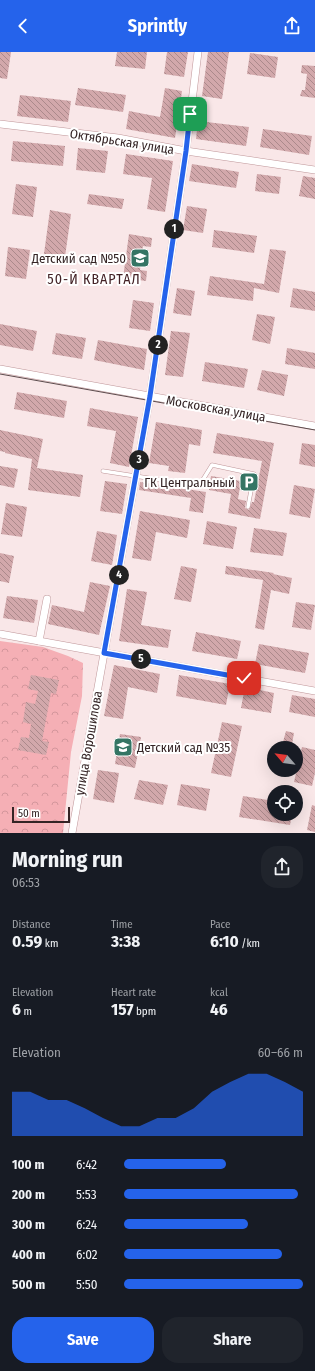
<!DOCTYPE html>
<meta charset="utf-8">
<style>
body{margin:0;font-family:"Fira Sans Condensed",sans-serif;background:#20242c;color:#f1f3f6;height:100vh;display:flex;flex-direction:column;font-size:15px;white-space:nowrap}
*{box-sizing:border-box;margin:0}
p{font-size:13px;color:#9ea1a6}
.icon{flex:none;width:22px;height:22px;fill:none;stroke:currentColor;stroke-width:2;stroke-linecap:round;stroke-linejoin:round}
.map{position:relative;height:781px;overflow:hidden}
.drawer{display:flex;flex-direction:column;background:#171b24;flex:1}
.drawer>*{flex:none}
.needle{width:26px;rotate:298deg}
.controls{position:absolute;left:267px;top:689px;display:grid;gap:8px}
.controls a{display:grid;place-items:center;width:36px;height:36px;border-radius:50%;background:#171b24;box-shadow:0 4px 16px #0002;font-size:20px}
.scale{position:absolute;left:12px;bottom:10px;width:58px;box-sizing:border-box;padding-left:4px;border:2px solid #342425;border-top:0;font-size:11px;line-height:14px;white-space:nowrap;color:#342425;-webkit-text-stroke:3px #fff;paint-order:stroke}
.pin{position:absolute;display:grid;place-items:center;width:34px;height:34px;color:#fff;margin:-17px;border-radius:8px;box-shadow:0 2px 6px #0006}
.km{position:absolute;width:20px;height:20px;margin:-10px;border-radius:50%;background:#222;color:#fff;font-size:11px;line-height:20px;text-align:center}
.round{display:grid;place-items:center;flex:none;width:42px;height:42px;border-radius:16px;background:#20242c}
.headline{display:flex;align-items:center;justify-content:space-between;height:68px;padding:0 12px}
h1{font-size:22px;font-weight:700;line-height:30px}
.metrics{display:grid;grid-template-columns:repeat(3,1fr);gap:6px;height:68px;padding:4px 12px}
.metrics div{display:grid;align-content:center}
.metrics b{font-size:17px;font-weight:700}
.metrics small{font-size:11px;font-weight:400}
.metrics p{font-size:11px}
.chart{height:112px;padding:8px 12px}
.chart p{display:flex;justify-content:space-between}
.chart svg{width:100%;height:72px;margin-top:4px;fill:#2563eb;opacity:.7}
.cta{display:flex;gap:8px;margin-top:auto;padding:8px 12px}
.cta a{flex:1;height:46px;border-radius:16px;background:#2563eb;color:#fff;font-size:16px;font-weight:700;line-height:46px;text-align:center}
.cta a+a{background:#20242c;color:#f1f3f6}
ul{padding:0 12px;list-style:none;font-size:13px}
li{display:grid;grid-template-columns:64px 48px 1fr;align-items:center;height:30px}
li i{height:10px;border-radius:5px;background:#2563eb}
header{display:flex;justify-content:space-between;align-items:center;height:52px;padding:0 12px;background:#2563eb;color:#fff;font-size:18px;font-weight:700}
.map>svg:first-child{display:block}
.forest{fill:url(#forest-crowns)}
.building{fill:url(#building-back-hatch)}
.lines{fill:none;stroke-linecap:round;stroke-linejoin:round}
.lane-casing{stroke:#bf9699;stroke-width:4.5}
.street-casing{stroke:#bf9699;stroke-width:8}
.lane{stroke:#fff;stroke-width:3.5}
.street{stroke:#fff;stroke-width:7}
.tram{stroke:#5c4c4d;stroke-width:1}
.route-casing{stroke:#fff;stroke-width:8}
.route{stroke:#2563eb;stroke-width:5}
.labels{text-anchor:middle;stroke-width:4;stroke-linejoin:round;paint-order:stroke}
.street-label{font-size:13px;fill:#342425;stroke:#fff}
.poi-label{font-size:13px;fill:#342425;stroke:#fff;text-anchor:end}
.neighbourhood-label{font-size:14px;letter-spacing:1px;fill:#432226;stroke:#fff}
</style>
<header><svg class="icon" aria-label="back" viewBox="0 0 24 24"><path d="M15 5l-7 7 7 7"/></svg>Sprintly<svg class="icon" aria-label="share" viewBox="0 0 24 24"><path d="M12 15V3M7 8l5-5 5 5M5 13v7h14v-7"/></svg></header>
<div class="map">
<svg width="315" height="781" viewBox="0 0 315 781">
<defs>
<pattern id="forest-crowns" width="20" height="18" patternUnits="userSpaceOnUse"><rect width="20" height="18" fill="#f5afb5"/><path d="M2 6a3 3 0 1 1 6 0M12 15a3 3 0 1 1 6 0" fill="none" stroke="#d3969c"/></pattern>
<pattern id="building-back-hatch" width="6" height="6" patternUnits="userSpaceOnUse"><rect width="6" height="6" fill="#d2a8ab"/><path d="M-1 5l2 2M0 0l6 6M5-1l2 2" fill="none" stroke="#ab898b"/></pattern>
</defs>
<rect width="100%" height="100%" fill="#f9e7e8"/>
<path class="forest" d="M 0,589 L 43,595 L 68,604 L 83,611 L 82,644 L 71,700 L 63,781 L 0,781 Z"/>
<g class="building">
<path d="M 0,0 L 11,0 L 7,27 L 0,26 Z"/>
<path d="M 117,0 L 147,0 L 145,17 L 115,14 Z"/>
<path d="M 167,0 L 188,0 L 184,25 L 164,22 Z"/>
<path d="M 208,0 L 229,0 L 222,47 L 202,44 Z"/>
<path d="M 250,1 L 278,5 L 275,26 L 247,22 Z"/>
<path d="M 302,13 L 315,14 L 315,46 L 300,44 L 302,38 L 305,38 L 307,22 L 301,21 Z"/>
<path d="M 78,36 L 126,43 L 123,60 L 75,53 Z"/>
<path d="M 165,36 L 182,39 L 175,86 L 126,77 L 129,59 L 160,65 Z"/>
<path d="M 20,43 L 71,49 L 68,70 L 17,64 Z"/>
<path d="M 198,69 L 249,75 L 246,94 L 196,87 Z"/>
<path d="M 263,77 L 312,84 L 309,103 L 260,95 Z"/>
<path d="M 13,89 L 65,94 L 63,114 L 11,109 Z"/>
<path d="M 78,96 L 108,99 L 105,121 L 76,118 Z"/>
<path d="M 126,102 L 173,109 L 165,160 L 147,157 L 152,126 L 123,122 Z"/>
<path d="M 192,112 L 239,120 L 236,136 L 189,129 Z"/>
<path d="M 257,122 L 281,125 L 279,142 L 255,139 Z"/>
<path d="M 303,124 L 315,126 L 315,147 L 299,144 Z"/>
<path d="M 16,132 L 37,135 L 33,165 L 12,162 Z"/>
<path d="M 89,142 L 124,147 L 122,157 L 87,152 Z"/>
<path d="M 187,154 L 207,157 L 203,181 L 183,178 Z"/>
<path d="M 50,158 L 71,162 L 64,212 L 43,209 Z"/>
<path d="M 214,178 L 257,184 L 254,201 L 212,195 Z"/>
<path d="M 129,182 L 152,186 L 151,195 L 143,194 L 140,218 L 147,219 L 146,229 L 123,226 Z"/>
<path d="M 8,195 L 30,198 L 26,227 L 5,224 Z"/>
<path d="M 270,197 L 286,199 L 279,241 L 254,236 L 253,249 L 207,243 L 210,224 L 264,232 Z"/>
<path d="M 177,236 L 195,239 L 191,264 L 173,261 Z"/>
<path d="M 293,236 L 315,240 L 315,259 L 290,255 Z"/>
<path d="M 133,248 L 154,251 L 150,279 L 129,276 Z"/>
<path d="M 257,262 L 275,265 L 270,292 L 252,288 Z"/>
<path d="M 0,272 L 37,279 L 33,299 L 0,293 Z"/>
<path d="M 171,279 L 190,281 L 183,325 L 165,323 Z"/>
<path d="M 56,281 L 86,286 L 82,307 L 52,302 Z"/>
<path d="M 98,288 L 147,297 L 144,318 L 94,308 Z"/>
<path d="M 287,296 L 315,301 L 315,317 L 285,312 Z"/>
<path d="M 205,310 L 248,317 L 244,336 L 202,329 Z"/>
<path d="M 262,318 L 288,323 L 284,344 L 257,338 Z"/>
<path d="M 17,340 L 67,349 L 64,366 L 14,357 Z"/>
<path d="M 90,356 L 138,365 L 129,415 L 110,411 L 116,379 L 87,374 Z"/>
<path d="M 156,370 L 202,378 L 200,394 L 189,392 L 185,421 L 168,419 L 169,414 L 149,411 Z"/>
<path d="M 0,378 L 43,387 L 37,416 L 83,423 L 80,445 L 28,438 L 32,407 L 5,401 L 5,400 L 0,399 Z"/>
<path d="M 217,381 L 274,391 L 260,467 L 228,461 L 231,442 L 209,438 L 211,424 L 241,429 L 238,447 L 246,449 L 245,456 L 249,458 L 252,450 L 254,450 L 262,409 L 213,401 Z"/>
<path d="M 302,391 L 315,393 L 315,415 L 299,412 Z"/>
<path d="M 0,414 L 18,417 L 14,436 L 0,433 Z"/>
<path d="M 105,429 L 127,432 L 122,462 L 100,459 Z"/>
<path d="M 140,430 L 206,440 L 203,461 L 189,459 L 191,446 L 139,438 Z"/>
<path d="M 294,433 L 315,437 L 310,466 L 289,462 Z"/>
<path d="M 6,451 L 27,455 L 22,485 L 1,482 Z"/>
<path d="M 140,459 L 190,468 L 187,486 L 156,480 L 151,509 L 132,506 Z"/>
<path d="M 207,469 L 237,475 L 233,497 L 203,492 Z"/>
<path d="M 254,476 L 287,481 L 283,504 L 250,500 Z"/>
<path d="M 97,479 L 117,483 L 112,513 L 91,509 Z"/>
<path d="M 0,501 L 14,504 L 9,531 L 0,529 Z"/>
<path d="M 181,514 L 197,517 L 191,550 L 174,547 Z"/>
<path d="M 226,514 L 274,521 L 273,522 L 292,526 L 289,542 L 271,538 L 264,578 L 255,576 L 263,528 L 225,522 Z"/>
<path d="M 90,530 L 110,534 L 99,583 L 48,572 L 52,553 L 84,560 Z"/>
<path d="M 127,537 L 147,540 L 141,573 L 171,578 L 168,596 L 119,589 Z"/>
<path d="M 7,544 L 38,548 L 34,571 L 3,566 Z"/>
<path d="M 296,550 L 315,553 L 311,578 L 292,575 Z"/>
<path d="M 196,580 L 241,589 L 237,607 L 192,599 Z"/>
<path d="M 259,592 L 309,601 L 305,621 L 255,612 Z"/>
<path d="M 114,613 L 160,622 L 157,641 L 128,635 L 123,667 L 104,664 Z"/>
<path d="M 31,623 L 59,628 L 56,642 L 51,641 L 42,689 L 49,690 L 46,703 L 18,698 L 21,685 L 29,686 L 31,672 L 23,670 L 26,650 L 35,652 L 38,639 L 28,637 Z"/>
<path d="M 179,623 L 230,632 L 226,653 L 176,644 Z"/>
<path d="M 245,635 L 274,641 L 271,661 L 241,656 Z"/>
<path d="M 292,643 L 315,647 L 315,665 L 289,660 Z"/>
<path d="M 222,670 L 242,674 L 231,725 L 211,721 Z"/>
<path d="M 286,679 L 294,681 L 292,692 L 283,690 Z"/>
<path d="M 120,682 L 141,685 L 135,716 L 115,712 Z"/>
<path d="M 302,695 L 315,698 L 315,721 L 312,734 L 294,730 Z"/>
<path d="M 98,718 L 119,721 L 114,751 L 93,747 Z"/>
<path d="M 139,728 L 168,733 L 163,753 L 134,747 Z"/>
<path d="M 181,732 L 210,737 L 206,759 L 177,753 Z"/>
<path d="M 243,744 L 274,749 L 274,762 L 292,762 L 290,773 L 239,765 Z"/>
<path d="M 312,753 L 315,754 L 315,780 L 307,778 Z"/>
</g>
<g class="lines">
<g class="lane-casing">
<path id="lane" d="M 103,419 L 199,434 L 212,413 L 254,422 L 248,455"/>
</g>
<g class="street-casing">
<g id="street">
<path d="M 0,72 L 118,86 L 186,99 L 315,118"/>
<path d="M 0,317 L 315,374"/>
<path d="M 0,582 L 315,639"/>
<path d="M 39,589 L 47,547"/>
<path d="M 72,781 L 150,344 L 186,99 L 198,0"/>
</g>
</g>
<use href="#lane" class="lane"/>
<use href="#street" class="street"/>
<path class="tram" d="M 0,322 L 315,378"/>
</g>
<g class="lines">
<g class="route-casing">
<path id="route" d="M 190,62 L 186,99 L 150,344 L 104,601 L 244,626"/>
</g>
<use href="#route" class="route"/>
</g>
<defs>
<g id="school-square" transform="scale(1)"><rect x="-9" y="-9" width="18" height="18" rx="4" fill="#347564" stroke="#fff"/><path d="M0-5L7-2L0 1L-7-2ZM-4 1L0 2.5L4 1V4Q0 6-4 4Z" fill="#fff"/></g>
<g id="parking-square" transform="scale(1)"><rect x="-9" y="-9" width="18" height="18" rx="4" fill="#347564" stroke="#fff"/><path d="M-3.5-5.5H1a3.5 3.5 0 0 1 0 7H-1V5.5H-3.5ZM-1-3.4V-.6H.8a1.4 1.4 0 0 0 0-2.8Z" fill="#fff"/></g>
</defs>
<g fill-rule="evenodd">
<use href="#school-square" x="140" y="206"/>
<use href="#parking-square" x="249" y="430"/>
<use href="#school-square" x="123" y="695"/>
</g>
<g class="labels">
<g class="street-label">
<text transform="translate(122 89) rotate(9)" y="5">Октябрьская улица</text>
<text transform="translate(216 356) rotate(10)" y="5">Московская улица</text>
<text transform="translate(88 691) rotate(-80)" y="5">улица Ворошилова</text>
</g>
<g class="poi-label">
<text x="126" y="211">Детский сад №50</text>
<text x="235" y="435">ГК Центральный</text>
<text x="137" y="700" text-anchor="start">Детский сад №35</text>
</g>
<g class="neighbourhood-label">
<text x="94" y="232">50-Й КВАРТАЛ</text>
</g>
</g>
</svg>
<div class="controls">
<a><svg class="needle" viewBox="-14 -14 28 28"><path d="M0-13l5 13h-10z" fill="#e53935"/><path d="M0 13l5-13h-10z" fill="#9ea1a6"/></svg></a>
<a><svg class="icon" aria-label="locate" viewBox="0 0 24 24"><circle cx="12" cy="12" r="6"/><path d="M12 2v4M12 18v4M2 12h4M18 12h4"/></svg></a>
</div>
<div class="scale">50 m</div>
<div class="pin" style="left:190px;top:62px;background:#1e9e55"><svg class="icon" aria-label="arrive" viewBox="0 0 24 24"><path d="M6 21V4h12l-3 4 3 4H6"/></svg></div>
<div class="pin" style="left:244px;top:626px;background:#d93025"><svg class="icon" aria-label="check" viewBox="0 0 24 24"><path d="M5 12l5 5 9-10"/></svg></div>
<b class="km" style="left:174px;top:177px">1</b>
<b class="km" style="left:158px;top:293px">2</b>
<b class="km" style="left:139px;top:408px">3</b>
<b class="km" style="left:119px;top:523px">4</b>
<b class="km" style="left:141px;top:607px">5</b>
</div>
<section class="drawer">
<div class="headline"><div><h1>Morning run</h1><p>06:53</p></div><a class="round"><svg class="icon" aria-label="share" viewBox="0 0 24 24"><path d="M12 15V3M7 8l5-5 5 5M5 13v7h14v-7"/></svg></a></div>
<div class="metrics">
<div><p>Distance</p><b>0.59<small> km</small></b></div>
<div><p>Time</p><b>3:38</b></div>
<div><p>Pace</p><b>6:10<small> /km</small></b></div>
</div>
<div class="metrics">
<div><p>Elevation</p><b>6<small> m</small></b></div>
<div><p>Heart rate</p><b>157<small> bpm</small></b></div>
<div><p>kcal</p><b>46</b></div>
</div>
<div class="chart"><p><span>Elevation</span>60–66 m</p>
<svg viewBox="0 0 160 44" preserveAspectRatio="none"><path d="M0 44V17L10 17L20 22L30 22L40 27L50 33L60 38L70 38L80 33L90 33L100 27L110 17L120 11L130 6L140 6L150 11L160 17V44z"/></svg>
</div>
<ul>
<li><b>100 m</b>6:42<i style="width:57%"></i></li>
<li><b>200 m</b>5:53<i style="width:97%"></i></li>
<li><b>300 m</b>6:24<i style="width:69%"></i></li>
<li><b>400 m</b>6:02<i style="width:88%"></i></li>
<li><b>500 m</b>5:50<i style="width:100%"></i></li>
</ul>
<div class="cta"><a>Save</a><a>Share</a></div>
</section>
